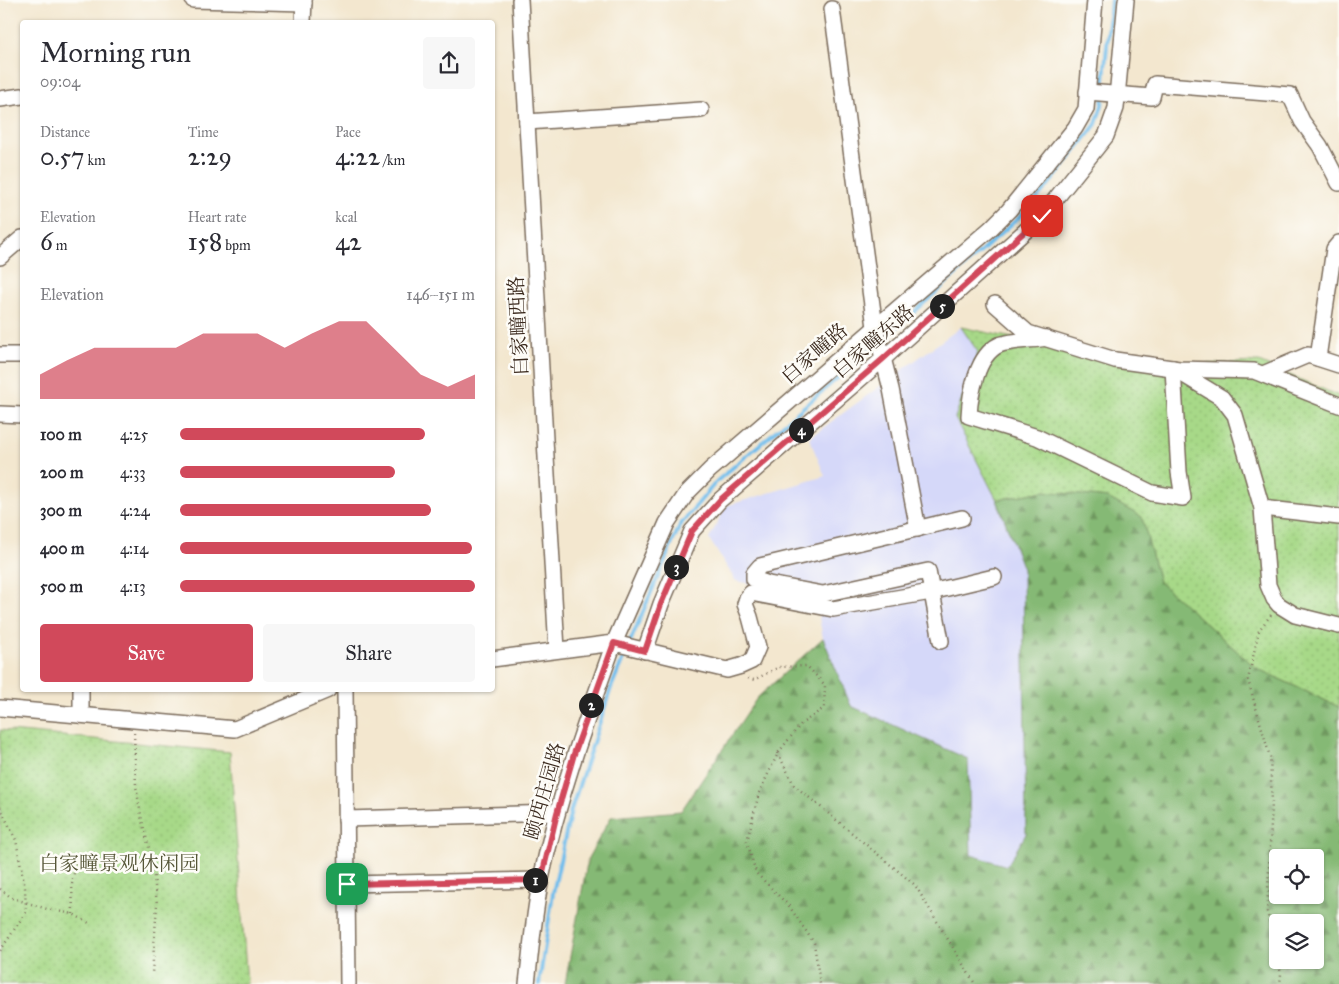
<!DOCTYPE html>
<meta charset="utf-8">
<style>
body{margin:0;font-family:"IM FELL Great Primer","Noto Serif SC",serif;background:#f7f7f7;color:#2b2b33;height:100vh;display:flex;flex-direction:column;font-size:19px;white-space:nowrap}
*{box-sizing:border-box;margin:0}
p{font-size:16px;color:#7c7c81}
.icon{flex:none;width:28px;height:28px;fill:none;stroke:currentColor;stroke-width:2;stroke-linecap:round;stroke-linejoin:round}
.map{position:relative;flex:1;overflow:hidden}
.drawer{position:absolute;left:20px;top:20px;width:475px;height:672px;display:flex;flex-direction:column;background:#fff;border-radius:5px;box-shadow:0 1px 4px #0004}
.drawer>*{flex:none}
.fabs{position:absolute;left:1269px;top:849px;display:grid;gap:10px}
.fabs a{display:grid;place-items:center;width:55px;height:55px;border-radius:5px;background:#fff;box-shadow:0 1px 4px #0004;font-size:25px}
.pin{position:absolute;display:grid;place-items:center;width:42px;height:42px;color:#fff;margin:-21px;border-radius:10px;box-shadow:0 2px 8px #0006}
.km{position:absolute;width:25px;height:25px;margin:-12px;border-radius:50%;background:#222;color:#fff;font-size:14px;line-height:25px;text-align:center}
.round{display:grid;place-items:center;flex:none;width:52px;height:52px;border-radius:5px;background:#f7f7f7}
.headline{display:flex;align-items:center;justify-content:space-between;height:85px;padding:0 20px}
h1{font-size:28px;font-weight:600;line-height:38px}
.metrics{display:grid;grid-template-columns:repeat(3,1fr);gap:8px;height:85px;padding:5px 20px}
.metrics div{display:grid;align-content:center}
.metrics b{font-size:25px;font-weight:600}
.metrics small{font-size:14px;font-weight:400}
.metrics p{font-size:14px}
.chart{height:140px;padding:10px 20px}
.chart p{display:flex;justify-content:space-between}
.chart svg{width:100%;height:90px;margin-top:5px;fill:#d1495b;opacity:.7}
.primary-button{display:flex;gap:10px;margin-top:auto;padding:10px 20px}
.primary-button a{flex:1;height:58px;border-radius:5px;background:#d1495b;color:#fff;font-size:20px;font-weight:600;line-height:58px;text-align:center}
.primary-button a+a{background:#f7f7f7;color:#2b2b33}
ul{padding:0 20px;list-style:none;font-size:16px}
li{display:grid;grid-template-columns:80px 60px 1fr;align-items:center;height:38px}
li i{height:12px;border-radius:6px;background:#d1495b}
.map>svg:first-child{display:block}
.built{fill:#d5d8f9}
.grass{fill:url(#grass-dots);stroke:#718253}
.forest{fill:url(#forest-firs);stroke:#607249;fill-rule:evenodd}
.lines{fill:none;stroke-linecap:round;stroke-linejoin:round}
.stream{stroke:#72beec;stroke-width:4}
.minor-casing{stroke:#7b6c5c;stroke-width:18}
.path{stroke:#7b6c5c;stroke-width:2.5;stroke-dasharray:1 4;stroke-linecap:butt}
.minor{stroke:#fff;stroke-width:15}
.route-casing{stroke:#fff;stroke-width:10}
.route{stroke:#d1495b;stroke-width:6}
.labels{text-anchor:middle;stroke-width:5;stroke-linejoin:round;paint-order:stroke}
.street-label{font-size:20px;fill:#3b2a1e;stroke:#fdfcf7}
.park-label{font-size:20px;fill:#565638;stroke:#fdfcf7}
</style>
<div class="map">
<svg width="1339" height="984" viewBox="0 0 1339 984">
<defs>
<pattern id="grass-dots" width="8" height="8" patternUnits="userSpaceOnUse" patternTransform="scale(1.25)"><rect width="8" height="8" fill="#a7d988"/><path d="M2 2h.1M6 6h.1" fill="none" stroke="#91ba75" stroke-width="1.8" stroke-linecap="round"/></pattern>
<pattern id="forest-firs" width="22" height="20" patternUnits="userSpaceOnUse" patternTransform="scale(1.25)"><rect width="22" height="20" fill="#85b974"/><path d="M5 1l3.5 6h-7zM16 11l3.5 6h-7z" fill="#6e975f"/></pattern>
</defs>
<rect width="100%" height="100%" fill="#fdfcf7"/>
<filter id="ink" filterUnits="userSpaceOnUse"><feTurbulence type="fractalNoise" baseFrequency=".02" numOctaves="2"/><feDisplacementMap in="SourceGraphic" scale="10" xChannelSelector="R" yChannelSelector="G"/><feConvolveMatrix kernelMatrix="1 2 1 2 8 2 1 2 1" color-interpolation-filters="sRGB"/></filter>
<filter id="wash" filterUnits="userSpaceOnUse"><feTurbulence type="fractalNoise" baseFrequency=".0096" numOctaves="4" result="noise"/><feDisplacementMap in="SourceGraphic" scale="20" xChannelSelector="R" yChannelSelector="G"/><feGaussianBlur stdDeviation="1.12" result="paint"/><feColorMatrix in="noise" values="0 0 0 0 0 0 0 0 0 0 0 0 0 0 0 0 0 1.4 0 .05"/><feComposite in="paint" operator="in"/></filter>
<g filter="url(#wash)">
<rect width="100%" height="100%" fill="#f3e7cf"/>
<path class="built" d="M 961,327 L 978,352 L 955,418 L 997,500 L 1023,569 L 1026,834 L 1007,866 L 971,855 L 968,759 L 851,706 L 823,638 L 815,597 L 736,581 L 709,539 L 726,506 L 825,476 L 809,438 Z"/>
<g class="grass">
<path d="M 961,327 L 1143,366 L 1259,362 L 1339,396 L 1339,707 L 1256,668 L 1159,582 L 1141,517 L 1108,498 L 1044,491 L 997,500 L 955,418 L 978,352 Z"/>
<path d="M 0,730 L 230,752 L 247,984 L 0,984 Z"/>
</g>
<path class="forest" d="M 1044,491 L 1108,498 L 1142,517 L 1159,582 L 1256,668 L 1339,707 L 1339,984 L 565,984 L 588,858 L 611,817 L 681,811 L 757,698 L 823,638 L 851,706 L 968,759 L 971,855 L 1007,866 L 1026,834 L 1023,569 L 997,500 ZM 1278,858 L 1315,858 L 1315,895 L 1278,895 ZM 1278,922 L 1315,922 L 1315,960 L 1278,960 Z"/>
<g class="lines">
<g class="stream">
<path d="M 1103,90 L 1111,0"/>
<path d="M 883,340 L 1026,211 L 1061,170 L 1096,124 L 1102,105 L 1103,97"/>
<path d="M 630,642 L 680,525 L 717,481 L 875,346"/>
<path d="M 539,984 L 553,893 L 571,810 L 611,688 L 627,649"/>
</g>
</g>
</g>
<g filter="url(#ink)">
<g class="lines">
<g class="minor-casing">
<g id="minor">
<path d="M 193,0 L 304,3"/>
<path d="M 520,0 L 557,650"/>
<path d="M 832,9 L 875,327 L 891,389 L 918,529"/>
<path d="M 303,22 L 304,0"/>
<path d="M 1087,92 L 1152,97 L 1155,84 L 1290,95 L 1302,121 L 1320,146 L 1339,183"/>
<path d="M 0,99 L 22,96"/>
<path d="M 527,122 L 701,110"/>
<path d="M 0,257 L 22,238"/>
<path d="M 995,304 L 1028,333 L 1115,360 L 1179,369 L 1254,371 L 1339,405"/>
<path d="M 1046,338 C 1035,340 1008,341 999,345 C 977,355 970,394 969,416 L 1037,437 L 1152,493 L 1183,498 L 1179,472 L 1173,368"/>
<path d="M 0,355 L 22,355"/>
<path d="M 1318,358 L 1334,249 L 1339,243"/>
<path d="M 1174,369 L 1222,398 L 1235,415 L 1262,508 L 1268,585 L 1274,599 L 1279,605 L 1295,615 L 1339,626"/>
<path d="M 1263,374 L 1308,355 L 1339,365"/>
<path d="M 0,414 L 22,415"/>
<path d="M 1262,508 L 1339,517"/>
<path d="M 941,641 L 928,571 L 823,594 L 769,584 L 754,579 L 754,573 L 760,566 L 962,518"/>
<path d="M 645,651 L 661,604 L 692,531 L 720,500 L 883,359 L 1042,216 L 1106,136 L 1116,108 L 1126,0"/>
<path d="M 492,659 L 614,643 L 667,523 L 687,493 L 710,470 L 990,229 L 1009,210 L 1075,128 L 1086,109 L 1095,0"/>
<path d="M 345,690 L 348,984"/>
<path d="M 0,708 L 235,729 L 328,690"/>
<path d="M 81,715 L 81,690"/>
<path d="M 346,819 L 557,813"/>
<path d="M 347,884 L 541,880"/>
<path d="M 527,984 C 531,949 534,913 541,879 C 558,798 586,721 614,643 L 727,670 L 741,666 L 752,661 L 758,647 L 750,617 L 745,604 L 747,598 L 751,593 L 833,609 L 931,592 L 994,577"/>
</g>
</g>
<g class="path">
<path d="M 1271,615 L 1259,630 L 1248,680 L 1270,757 L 1272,802 L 1267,912 L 1278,957"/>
<path d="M 748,678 L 754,680 L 779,667 L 807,666 L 825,685 L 824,708 L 801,724 L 778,753 L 759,793 L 747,841 L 756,873 L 789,906 L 814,943 L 820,984"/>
<path d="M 134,733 L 136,786 L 142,821 L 152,859 L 157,904 L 152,974"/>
<path d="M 778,753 L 794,785 L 915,885 L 975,984"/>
<path d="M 0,807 L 16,840 L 25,888 L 26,912 L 0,951"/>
<path d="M 0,889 L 12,898 L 47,909 L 73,914 L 89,923"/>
<path d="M 73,914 L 72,884 L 76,862 L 82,862"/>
<path d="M 1278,960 L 1281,974 L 1280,984"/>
</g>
<use href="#minor" class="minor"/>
</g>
</g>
<g class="lines" filter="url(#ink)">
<g class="route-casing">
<path id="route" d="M 347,884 L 541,880 L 557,813 L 574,754 L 614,643 L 645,651 L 661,604 L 692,531 L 720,500 L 883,359 L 1042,216"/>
</g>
<use href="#route" class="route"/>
</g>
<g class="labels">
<g class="street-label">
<text transform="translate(518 326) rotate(-93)" y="7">白家疃西路</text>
<text transform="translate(873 341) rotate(-41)" y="7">白家疃东路</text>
<text transform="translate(814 353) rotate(-41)" y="7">白家疃路</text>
<text transform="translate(544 791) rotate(-74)" y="7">颐西庄园路</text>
</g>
<g class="park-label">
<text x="119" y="870">白家疃景观休闲园</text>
</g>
</g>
</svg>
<div class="fabs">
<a><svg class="icon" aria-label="locate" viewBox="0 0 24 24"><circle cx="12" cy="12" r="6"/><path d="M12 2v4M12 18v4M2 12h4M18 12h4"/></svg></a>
<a><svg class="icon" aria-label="layers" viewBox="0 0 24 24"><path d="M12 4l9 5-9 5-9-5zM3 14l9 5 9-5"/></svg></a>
</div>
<div class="pin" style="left:347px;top:884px;background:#1e9e55"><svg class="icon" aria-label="arrive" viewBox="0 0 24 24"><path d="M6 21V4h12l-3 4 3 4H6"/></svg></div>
<div class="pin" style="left:1042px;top:216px;background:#d93025"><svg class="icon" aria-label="check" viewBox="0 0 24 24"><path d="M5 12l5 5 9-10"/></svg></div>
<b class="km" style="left:535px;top:880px">1</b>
<b class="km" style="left:591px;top:705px">2</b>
<b class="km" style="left:676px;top:567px">3</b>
<b class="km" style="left:801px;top:430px">4</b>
<b class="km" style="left:942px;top:306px">5</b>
<section class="drawer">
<div class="headline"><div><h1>Morning run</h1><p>09:04</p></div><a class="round"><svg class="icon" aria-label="share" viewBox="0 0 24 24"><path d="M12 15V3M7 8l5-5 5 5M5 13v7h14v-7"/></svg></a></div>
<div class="metrics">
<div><p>Distance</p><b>0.57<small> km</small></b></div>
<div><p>Time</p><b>2:29</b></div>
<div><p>Pace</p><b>4:22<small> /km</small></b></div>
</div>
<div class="metrics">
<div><p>Elevation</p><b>6<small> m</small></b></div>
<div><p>Heart rate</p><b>158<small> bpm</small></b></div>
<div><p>kcal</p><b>42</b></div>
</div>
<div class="chart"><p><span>Elevation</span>146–151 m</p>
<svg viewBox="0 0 160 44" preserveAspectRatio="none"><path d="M0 44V32L10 25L20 19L30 19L40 19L50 19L60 12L70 12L80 12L90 19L100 12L110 6L120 6L130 19L140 32L150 38L160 32V44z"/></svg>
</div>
<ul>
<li><b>100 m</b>4:25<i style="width:83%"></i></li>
<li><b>200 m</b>4:33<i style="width:73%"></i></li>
<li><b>300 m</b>4:24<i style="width:85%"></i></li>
<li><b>400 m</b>4:14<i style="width:99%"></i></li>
<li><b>500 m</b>4:13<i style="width:100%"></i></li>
</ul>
<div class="primary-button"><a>Save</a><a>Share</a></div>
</section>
</div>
